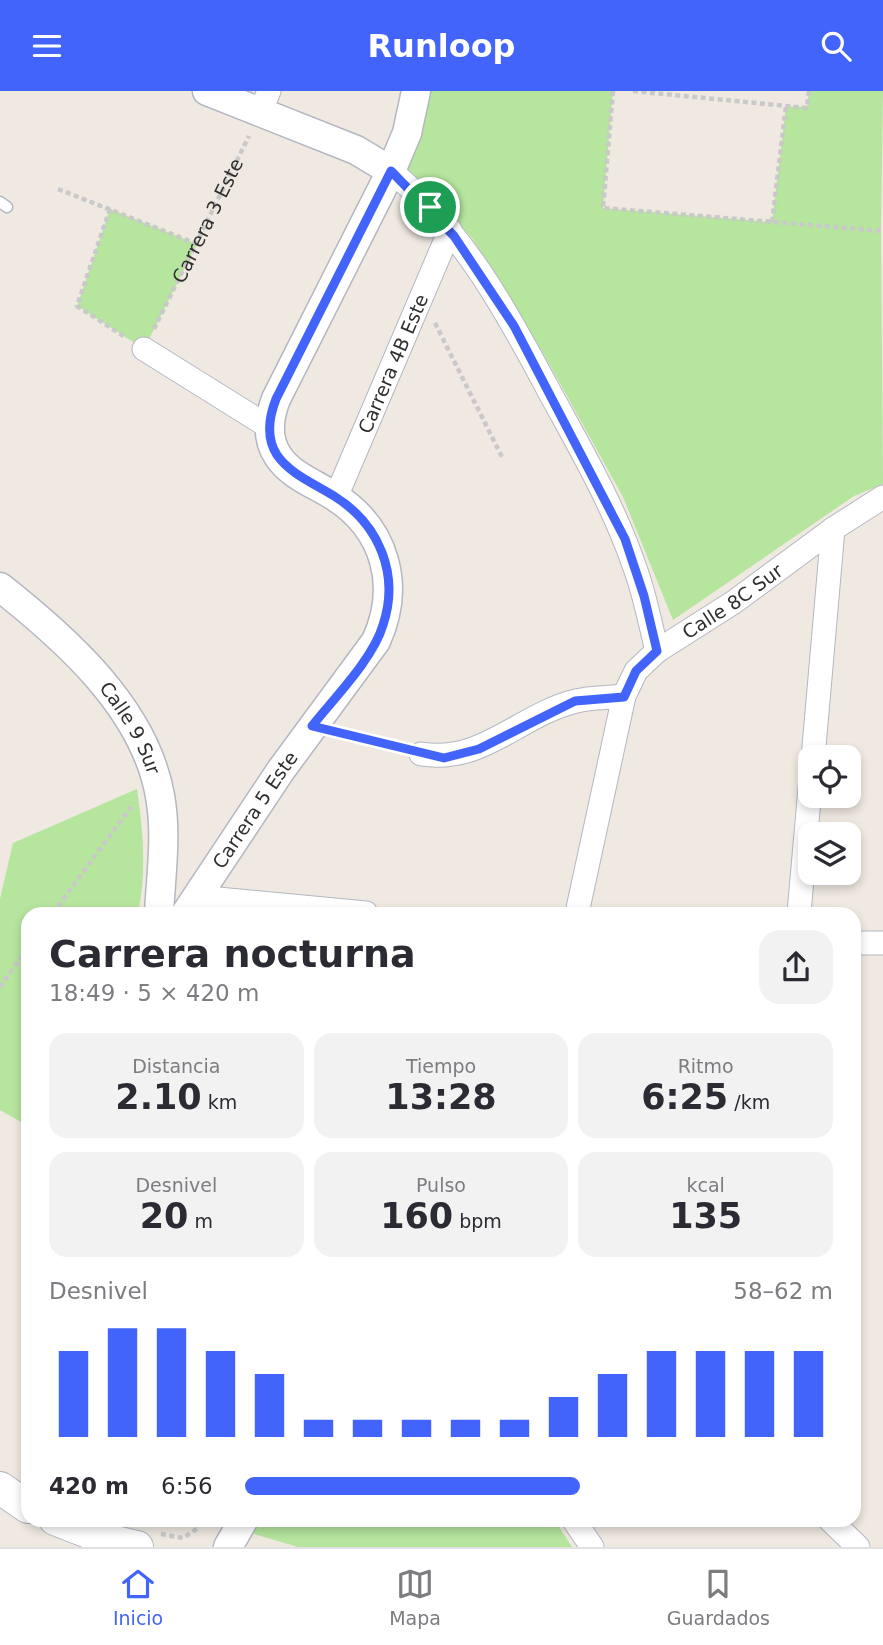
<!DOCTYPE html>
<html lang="es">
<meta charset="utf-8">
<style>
body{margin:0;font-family:"DejaVu Sans",sans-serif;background:#f2f2f3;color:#2b2b33;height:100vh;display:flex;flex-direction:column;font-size:26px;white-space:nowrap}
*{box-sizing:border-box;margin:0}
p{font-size:23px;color:#7c7c81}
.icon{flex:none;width:38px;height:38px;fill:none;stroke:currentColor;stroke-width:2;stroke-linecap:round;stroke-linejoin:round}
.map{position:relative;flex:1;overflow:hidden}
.details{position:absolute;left:21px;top:816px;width:840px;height:620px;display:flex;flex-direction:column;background:#fff;border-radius:21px;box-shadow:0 4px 10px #0003}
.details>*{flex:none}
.tools{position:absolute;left:798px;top:654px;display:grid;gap:14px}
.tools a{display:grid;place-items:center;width:63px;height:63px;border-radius:14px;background:#fff;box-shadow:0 4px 10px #0003;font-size:35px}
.pin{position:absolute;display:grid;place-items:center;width:60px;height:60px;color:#fff;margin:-30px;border:4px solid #fff;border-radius:50%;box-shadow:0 2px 7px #0007}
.round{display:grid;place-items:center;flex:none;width:74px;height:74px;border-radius:21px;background:#f2f2f3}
.headline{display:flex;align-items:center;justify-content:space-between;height:119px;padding:0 28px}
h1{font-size:38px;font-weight:700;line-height:52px}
.metrics{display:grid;grid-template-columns:repeat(3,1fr);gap:10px;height:119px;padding:7px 28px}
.metrics div{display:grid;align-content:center;border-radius:18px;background:#f2f2f3;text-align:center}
.metrics b{font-size:35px;font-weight:700}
.metrics small{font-size:19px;font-weight:400}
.metrics p{font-size:19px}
.chart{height:196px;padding:14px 28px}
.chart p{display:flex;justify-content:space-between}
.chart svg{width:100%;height:126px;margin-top:7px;stroke:#4264fb;stroke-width:6}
ul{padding:0 28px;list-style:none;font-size:23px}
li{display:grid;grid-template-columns:112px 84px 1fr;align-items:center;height:52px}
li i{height:18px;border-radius:9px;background:#4264fb}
header{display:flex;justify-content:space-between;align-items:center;height:91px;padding:0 28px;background:#4264fb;color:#fff;font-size:32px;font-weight:700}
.tabs{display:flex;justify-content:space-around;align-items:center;height:98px;border-top:2px solid #e1e1e2;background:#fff;font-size:19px;color:#7c7c81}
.tabs a{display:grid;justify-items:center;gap:4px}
.tabs .current{color:#4264fb}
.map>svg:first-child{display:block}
.green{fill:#b6e59e}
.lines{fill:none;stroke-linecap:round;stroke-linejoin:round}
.service-casing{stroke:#b4b7c1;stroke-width:13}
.minor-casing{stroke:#b4b7c1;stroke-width:25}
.tertiary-casing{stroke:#b4b7c1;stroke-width:31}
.secondary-casing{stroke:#b4b7c1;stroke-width:34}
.path{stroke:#c9c9c9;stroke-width:4.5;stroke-dasharray:5 3.5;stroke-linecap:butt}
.service{stroke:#fff;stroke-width:10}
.minor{stroke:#fff;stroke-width:23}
.tertiary{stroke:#fff;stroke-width:28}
.secondary{stroke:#fff;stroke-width:32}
.route-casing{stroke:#fff;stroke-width:14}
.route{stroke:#4264fb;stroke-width:9}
.labels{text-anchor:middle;stroke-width:6;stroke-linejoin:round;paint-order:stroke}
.street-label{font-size:19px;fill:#2e2e2e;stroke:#fff}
</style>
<header><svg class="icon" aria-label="menu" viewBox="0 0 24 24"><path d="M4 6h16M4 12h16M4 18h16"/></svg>Runloop<svg class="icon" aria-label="search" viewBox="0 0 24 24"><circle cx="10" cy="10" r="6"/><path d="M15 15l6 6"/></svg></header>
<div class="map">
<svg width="883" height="1456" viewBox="0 0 883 1456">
<rect width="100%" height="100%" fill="#efe9e1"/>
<g class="green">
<path d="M 431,0 L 613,0 L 603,117 L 772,131 L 786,15 L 807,16 L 809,0 L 883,0 L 881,139 L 883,393 L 854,405 L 673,529 L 623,406 L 542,260 L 472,147 L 407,78 Z"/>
<path d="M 110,118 L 197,153 L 144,258 L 77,215 Z"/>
<path d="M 137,698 C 143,740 147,780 138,822 L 28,822 L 28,1035 L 0,1019 L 0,808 L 13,752 Z"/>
<path d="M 260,1428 L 554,1428 L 572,1456 L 298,1456 L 251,1442 Z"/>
</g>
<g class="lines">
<g class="service-casing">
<path id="service" d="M 0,111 L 7,116"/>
</g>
<g class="minor-casing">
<g id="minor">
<path d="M 260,22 L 269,0"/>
<path d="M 391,80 C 462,139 506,219 549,300 C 580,357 614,415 635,477 C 645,504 650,532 657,560"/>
<path d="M 144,258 L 269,336"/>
<path id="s2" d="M 336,406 L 450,139"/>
<path d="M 421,663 C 483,673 519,624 576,610 C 591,606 609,607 624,605"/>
<path d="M 813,667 L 833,438"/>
<path d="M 197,806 L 366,822"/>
<path id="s3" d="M 577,822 L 624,605 L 636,580 L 657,560 L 734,511 L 833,438 L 883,406"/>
<path d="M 799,822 L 810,697"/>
<path d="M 854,852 L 883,852"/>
<path d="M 573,1428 L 592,1456"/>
<path d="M 829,1428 L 858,1456"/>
</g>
</g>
<g class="tertiary-casing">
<g id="tertiary">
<path d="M 207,0 L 356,59 L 391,80"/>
<path id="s4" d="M 0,496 C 66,548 145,618 160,705 C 167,743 161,784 159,822"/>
<path id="s5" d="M 186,822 L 281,679 L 376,550 C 401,495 386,438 334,405 C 315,393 290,384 278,365 C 266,347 269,326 276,308 L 391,80 L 407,42 L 416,0"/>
<path d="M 228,1456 L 244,1428"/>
</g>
</g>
<g class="secondary-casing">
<g id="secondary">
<path d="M 0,1397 L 28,1416"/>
<path d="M 55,1428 L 111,1450 L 137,1456"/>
</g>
</g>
<g class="path">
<path d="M 613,0 L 603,117 L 883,140"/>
<path d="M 633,0 L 807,17 L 809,0"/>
<path d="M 58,98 L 197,153"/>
<path d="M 110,118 L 77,215 L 125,246"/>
<path d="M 772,131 L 786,15"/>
<path d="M 435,232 L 502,366"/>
<path id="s1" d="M 154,238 L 249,45"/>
<path d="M 340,642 L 399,657"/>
<path d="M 53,822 L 134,712"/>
<path d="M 0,896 L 28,857"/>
<path d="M 161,1443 L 183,1447 L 198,1437"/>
</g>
<use href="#service" class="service"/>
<use href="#minor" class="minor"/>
<use href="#tertiary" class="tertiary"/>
<use href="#secondary" class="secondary"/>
</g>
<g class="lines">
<g class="route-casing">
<path id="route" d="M 391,80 L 454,145 L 514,235 L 625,448 L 644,505 L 657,560 L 636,580 L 624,606 L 575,610 L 479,658 L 444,667 L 312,635 C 334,607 373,568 383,534 C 400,483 379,433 334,405 C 315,393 290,383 277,364 C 266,347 269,326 276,308 Z"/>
</g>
<use href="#route" class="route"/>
</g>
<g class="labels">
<g class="street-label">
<text dy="7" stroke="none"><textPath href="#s1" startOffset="121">Carrera 3 Este</textPath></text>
<text dy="7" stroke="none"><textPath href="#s2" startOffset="145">Carrera 4B Este</textPath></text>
<text dy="7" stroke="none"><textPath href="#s3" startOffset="369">Calle 8C Sur</textPath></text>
<text dy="7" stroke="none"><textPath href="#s4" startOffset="194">Calle 9 Sur</textPath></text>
<text dy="7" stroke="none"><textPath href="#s5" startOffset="124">Carrera 5 Este</textPath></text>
</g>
</g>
</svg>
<div class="tools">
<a><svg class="icon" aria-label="locate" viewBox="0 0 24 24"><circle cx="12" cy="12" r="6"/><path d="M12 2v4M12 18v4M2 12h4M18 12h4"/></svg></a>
<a><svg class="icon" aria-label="layers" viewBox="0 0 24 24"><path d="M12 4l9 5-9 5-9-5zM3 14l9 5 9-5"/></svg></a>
</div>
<div class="pin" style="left:430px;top:116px;background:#1e9e55"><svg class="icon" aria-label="arrive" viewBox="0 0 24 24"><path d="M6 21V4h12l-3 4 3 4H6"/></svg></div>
<section class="details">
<div class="headline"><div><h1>Carrera nocturna</h1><p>18:49 · 5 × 420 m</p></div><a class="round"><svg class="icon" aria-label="share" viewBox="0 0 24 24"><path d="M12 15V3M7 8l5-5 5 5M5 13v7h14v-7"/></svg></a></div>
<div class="metrics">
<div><p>Distancia</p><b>2.10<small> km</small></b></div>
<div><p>Tiempo</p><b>13:28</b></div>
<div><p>Ritmo</p><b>6:25<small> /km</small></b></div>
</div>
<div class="metrics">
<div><p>Desnivel</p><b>20<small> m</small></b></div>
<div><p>Pulso</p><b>160<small> bpm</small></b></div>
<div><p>kcal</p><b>135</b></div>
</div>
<div class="chart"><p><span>Desnivel</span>58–62 m</p>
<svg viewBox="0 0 160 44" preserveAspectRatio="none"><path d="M5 44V14M15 44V6M25 44V6M35 44V14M45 44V22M55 44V38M65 44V38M75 44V38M85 44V38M95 44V38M105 44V30M115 44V22M125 44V14M135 44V14M145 44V14M155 44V14"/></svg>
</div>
<ul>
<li><b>420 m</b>6:56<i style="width:57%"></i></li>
</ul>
</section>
</div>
<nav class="tabs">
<a class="current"><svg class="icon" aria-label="home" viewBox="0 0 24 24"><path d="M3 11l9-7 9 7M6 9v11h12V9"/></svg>Inicio</a>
<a><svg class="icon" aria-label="map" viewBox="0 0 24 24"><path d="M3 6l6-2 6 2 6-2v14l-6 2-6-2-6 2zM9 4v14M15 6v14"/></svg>Mapa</a>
<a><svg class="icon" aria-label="saved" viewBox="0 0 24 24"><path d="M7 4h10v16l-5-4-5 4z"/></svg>Guardados</a>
</nav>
